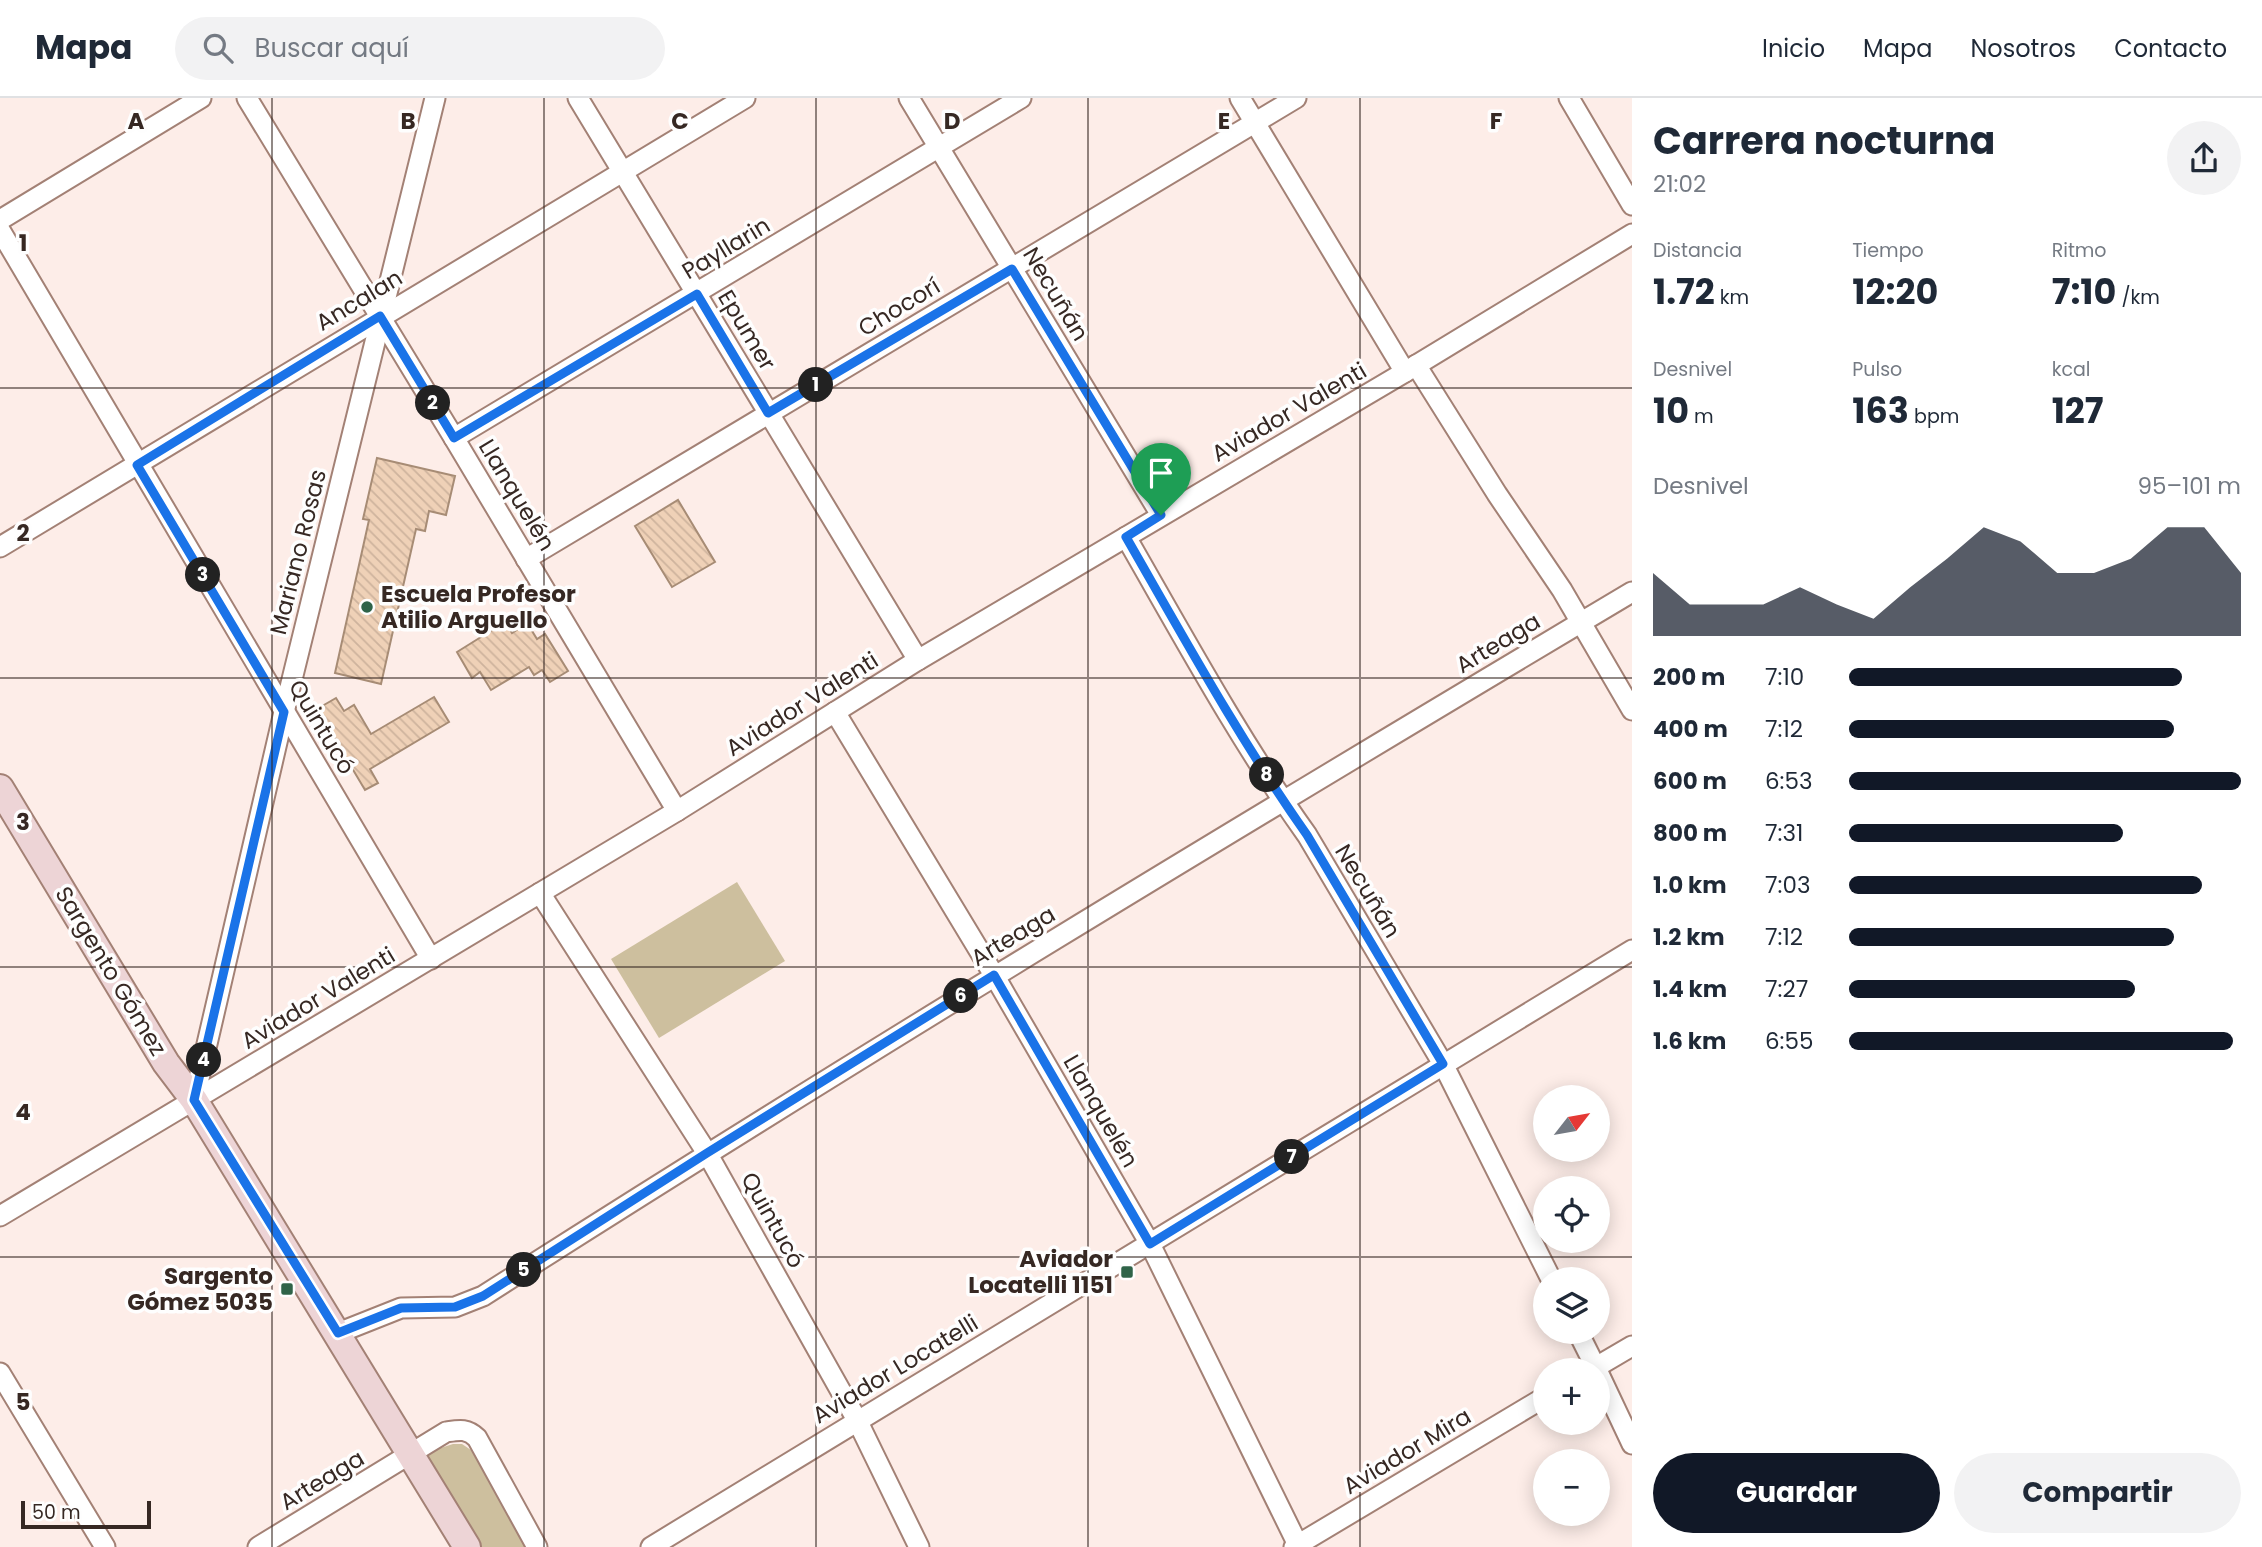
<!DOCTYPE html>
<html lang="es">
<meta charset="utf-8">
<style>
body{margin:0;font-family:Poppins,sans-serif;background:#f2f2f3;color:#1f2937;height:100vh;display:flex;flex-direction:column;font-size:26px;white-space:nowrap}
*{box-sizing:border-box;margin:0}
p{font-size:23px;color:#747a83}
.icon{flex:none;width:38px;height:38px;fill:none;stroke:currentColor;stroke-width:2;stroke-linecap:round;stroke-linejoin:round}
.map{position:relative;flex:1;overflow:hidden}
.sheet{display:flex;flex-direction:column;background:#fff;width:630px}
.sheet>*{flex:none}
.needle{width:46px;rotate:59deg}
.fabs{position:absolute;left:1533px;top:987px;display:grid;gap:14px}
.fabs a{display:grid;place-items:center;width:77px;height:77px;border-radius:50%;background:#fff;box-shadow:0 4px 18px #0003;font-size:35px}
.scale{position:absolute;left:21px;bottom:18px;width:130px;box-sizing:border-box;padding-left:7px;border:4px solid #362823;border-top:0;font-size:19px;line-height:24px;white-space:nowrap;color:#362823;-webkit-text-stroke:5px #fefefe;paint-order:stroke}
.pin{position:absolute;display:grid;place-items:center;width:60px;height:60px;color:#fff;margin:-72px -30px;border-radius:50% 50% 50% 0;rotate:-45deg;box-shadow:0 0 7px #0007}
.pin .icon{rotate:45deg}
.km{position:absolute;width:35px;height:35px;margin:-18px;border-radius:50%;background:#222;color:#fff;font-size:19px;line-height:35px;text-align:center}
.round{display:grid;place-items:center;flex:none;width:74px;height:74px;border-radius:37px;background:#f2f2f3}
.head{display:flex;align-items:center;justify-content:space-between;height:119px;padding:0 21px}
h1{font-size:38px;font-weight:700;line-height:52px}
.stats{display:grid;grid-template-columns:repeat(3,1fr);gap:10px;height:119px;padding:7px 21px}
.stats div{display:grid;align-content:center}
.stats b{font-size:35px;font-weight:700}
.stats small{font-size:19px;font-weight:400}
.stats p{font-size:19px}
.chart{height:196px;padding:14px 21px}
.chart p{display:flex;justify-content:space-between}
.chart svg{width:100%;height:126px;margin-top:7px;fill:#111827;opacity:.7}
.primary-button{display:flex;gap:14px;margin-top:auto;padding:14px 21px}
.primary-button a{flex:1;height:80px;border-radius:42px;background:#111827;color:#fff;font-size:28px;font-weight:700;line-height:80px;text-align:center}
.primary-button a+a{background:#f2f2f3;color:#1f2937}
ul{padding:0 21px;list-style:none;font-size:23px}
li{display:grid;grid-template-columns:112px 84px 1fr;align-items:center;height:52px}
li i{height:18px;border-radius:9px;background:#111827}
header{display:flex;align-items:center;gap:42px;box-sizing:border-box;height:98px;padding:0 35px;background:#fff;border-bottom:2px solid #e0e1e3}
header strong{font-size:33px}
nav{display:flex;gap:38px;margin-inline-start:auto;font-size:24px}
.search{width:490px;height:63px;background:#f2f2f3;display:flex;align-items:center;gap:18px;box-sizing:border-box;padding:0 24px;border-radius:38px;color:#747a83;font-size:26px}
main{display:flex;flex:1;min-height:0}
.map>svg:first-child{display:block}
.park{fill:#cdbf9e}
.building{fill:url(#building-back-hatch);stroke:#a78c75;stroke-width:2}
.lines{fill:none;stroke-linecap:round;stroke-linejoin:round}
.street-casing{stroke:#a38175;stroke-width:23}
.secondary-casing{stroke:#a38175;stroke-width:30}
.street{stroke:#fff;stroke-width:19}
.secondary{stroke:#edd4d6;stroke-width:26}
.route-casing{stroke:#fff;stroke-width:14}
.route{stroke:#1a73e8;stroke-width:9}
.grid{fill:none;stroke:#362823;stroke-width:2;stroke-opacity:0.55}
.poi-dot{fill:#2f6348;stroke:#fefefe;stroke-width:2.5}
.labels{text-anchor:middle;stroke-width:7;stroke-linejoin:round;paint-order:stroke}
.street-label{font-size:23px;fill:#362823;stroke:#fefefe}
.poi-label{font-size:23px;font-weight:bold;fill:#362823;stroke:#fefefe;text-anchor:end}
.grid-label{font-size:23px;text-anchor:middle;font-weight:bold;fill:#362823;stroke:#fefefe;stroke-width:7;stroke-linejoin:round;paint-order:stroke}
</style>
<header>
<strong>Mapa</strong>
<div class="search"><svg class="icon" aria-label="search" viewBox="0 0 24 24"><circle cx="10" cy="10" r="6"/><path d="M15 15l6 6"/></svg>Buscar aquí</div>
<nav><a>Inicio</a><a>Mapa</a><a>Nosotros</a><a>Contacto</a></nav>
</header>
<main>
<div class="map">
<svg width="1632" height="1449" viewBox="0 0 1632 1449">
<defs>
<pattern id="building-back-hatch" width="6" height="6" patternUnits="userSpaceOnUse" patternTransform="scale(1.75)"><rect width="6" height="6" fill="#efd1b7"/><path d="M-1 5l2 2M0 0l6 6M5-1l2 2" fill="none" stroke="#ceb39d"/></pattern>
</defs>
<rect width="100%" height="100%" fill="#fdede8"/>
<g class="park">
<path d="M 737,784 L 785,863 L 659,940 L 611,861 Z"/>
<path d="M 453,1346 L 462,1346 L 471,1352 L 527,1449 L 480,1449 L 425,1355 Z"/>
</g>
<g class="building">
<path d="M 377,360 L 455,378 L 446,417 L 429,413 L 425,433 L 416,431 L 381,586 L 335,575 L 369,422 L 363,421 Z"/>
<path d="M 678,402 L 715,464 L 672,489 L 635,428 Z"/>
<path d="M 505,524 L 512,535 L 527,525 L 537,541 L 545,536 L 568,573 L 550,584 L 542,572 L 534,577 L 529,569 L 491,592 L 480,574 L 472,580 L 457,554 Z"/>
<path d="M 434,599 L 449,624 L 370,671 L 378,685 L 365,692 L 317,611 L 336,600 L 344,613 L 354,607 L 371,636 Z"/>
</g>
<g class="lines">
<g class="street-casing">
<g id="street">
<path d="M 247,0 L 454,340 L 677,713"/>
<path d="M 578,0 L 918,562"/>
<path d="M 909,0 L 1161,417"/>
<path d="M 1240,0 L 1405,274"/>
<path d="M 1569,0 L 1632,107"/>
<path d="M 0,122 L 201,0"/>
<path d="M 0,132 L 431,861"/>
<path d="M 1416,267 L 1497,396 L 1562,492 L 1632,612"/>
<path d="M 454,340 L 1021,0"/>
<path d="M 1126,439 C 1184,540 1240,643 1307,737 L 1443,966 L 1551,1181"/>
<path d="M 0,449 L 745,0"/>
<path d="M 526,461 L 1296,0"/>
<path d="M 835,614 L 994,877 L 1150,1146 L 1299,1449"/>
<path d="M 540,795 L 707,1055 L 857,1322 L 919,1449"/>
<path d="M 194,1002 L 284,614 L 435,0"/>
<path d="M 0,1118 L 677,713 L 918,562 L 1405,274 L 1632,136"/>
<path d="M 1578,1234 L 1597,1272"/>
<path d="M 338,1235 L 401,1210 L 455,1209 L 483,1198 C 862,956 1246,724 1632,494"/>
<path d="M 1591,1272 L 1632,1248"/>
<path d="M 1598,1274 L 1632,1346"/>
<path d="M 0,1275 L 105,1449"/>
<path d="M 258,1449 L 446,1334 C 459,1332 467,1330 477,1340 L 537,1449"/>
<path d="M 651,1449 L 1632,852"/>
<path d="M 1294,1449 L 1545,1299"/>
</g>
</g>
<g class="secondary-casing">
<path id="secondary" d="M 0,690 L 166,965 L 194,1002 L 467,1449"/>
</g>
<use href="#street" class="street"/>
<use href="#secondary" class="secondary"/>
</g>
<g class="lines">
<g class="route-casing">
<path id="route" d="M 1012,171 L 1161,417 L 1126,439 C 1184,540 1240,642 1307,737 L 1443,966 L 1150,1146 L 994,877 L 707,1055 L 483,1198 L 455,1209 L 401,1210 L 338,1235 L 194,1002 L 284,614 L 137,367 L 380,218 L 454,340 L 697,196 L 768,315 Z"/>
</g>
<use href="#route" class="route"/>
</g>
<path class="grid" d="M 272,0 L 272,1449M 544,0 L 544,1449M 816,0 L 816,1449M 1088,0 L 1088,1449M 1360,0 L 1360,1449M 0,290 L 1632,290M 0,580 L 1632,580M 0,869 L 1632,869M 0,1159 L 1632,1159"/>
<g class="poi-dot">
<circle cx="367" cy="509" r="7"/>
<rect x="1120" y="1167" width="14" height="14" rx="3.5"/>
<rect x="280" y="1184" width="14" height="14" rx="3.5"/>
</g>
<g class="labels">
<g class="street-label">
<text transform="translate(726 150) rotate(-31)" y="8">Payllarin</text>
<text transform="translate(1056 196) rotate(59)" y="8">Necuñán</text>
<text transform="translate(359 202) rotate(-31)" y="8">Ancalan</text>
<text transform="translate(899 209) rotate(-31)" y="8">Chocorí</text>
<text transform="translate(747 232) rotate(59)" y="8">Epumer</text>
<text transform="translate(1289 314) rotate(-30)" y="8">Aviador Valenti</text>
<text transform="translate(517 397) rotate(59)" y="8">Llanquelén</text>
<text transform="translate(298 454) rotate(-76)" y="8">Mariano Rosas</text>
<text transform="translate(1498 545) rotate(-31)" y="8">Arteaga</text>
<text transform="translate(802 606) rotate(-32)" y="8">Aviador Valenti</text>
<text transform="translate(322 629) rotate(59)" y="8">Quintucó</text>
<text transform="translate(1368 793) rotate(59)" y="8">Necuñán</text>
<text transform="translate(1013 838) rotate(-31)" y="8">Arteaga</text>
<text transform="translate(111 873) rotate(59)" y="8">Sargento Gómez</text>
<text transform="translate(318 900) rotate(-31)" y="8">Aviador Valenti</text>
<text transform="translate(1101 1013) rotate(60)" y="8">Llanquelén</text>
<text transform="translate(773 1122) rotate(61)" y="8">Quintucó</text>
<text transform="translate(895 1271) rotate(-31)" y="8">Aviador Locatelli</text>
<text transform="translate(1407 1353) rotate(-31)" y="8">Aviador Mira</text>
<text transform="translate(322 1382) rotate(-31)" y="8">Arteaga</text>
</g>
<g class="poi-label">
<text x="381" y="504" text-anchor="start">Escuela Profesor<tspan x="381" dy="26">Atilio Arguello</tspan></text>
<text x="1113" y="1169">Aviador<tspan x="1113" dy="26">Locatelli 1151</tspan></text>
<text x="273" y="1186">Sargento<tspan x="273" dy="26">Gómez 5035</tspan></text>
</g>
</g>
<g class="grid-label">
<text x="136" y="31">A</text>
<text x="408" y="31">B</text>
<text x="680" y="31">C</text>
<text x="952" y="31">D</text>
<text x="1224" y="31">E</text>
<text x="1496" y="31">F</text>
<text x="23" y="153">1</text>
<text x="23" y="443">2</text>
<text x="23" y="732">3</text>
<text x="23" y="1022">4</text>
<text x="23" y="1312">5</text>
</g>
</svg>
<div class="fabs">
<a><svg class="needle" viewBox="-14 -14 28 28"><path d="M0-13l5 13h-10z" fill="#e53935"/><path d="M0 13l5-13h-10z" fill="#747a83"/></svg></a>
<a><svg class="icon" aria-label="locate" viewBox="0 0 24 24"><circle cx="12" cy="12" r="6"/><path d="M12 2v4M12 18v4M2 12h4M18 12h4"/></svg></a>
<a><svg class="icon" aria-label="layers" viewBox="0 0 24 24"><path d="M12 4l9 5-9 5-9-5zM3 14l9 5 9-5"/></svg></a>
<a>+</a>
<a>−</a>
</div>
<div class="scale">50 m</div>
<div class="pin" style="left:1161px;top:417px;background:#1e9e55"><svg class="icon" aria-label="arrive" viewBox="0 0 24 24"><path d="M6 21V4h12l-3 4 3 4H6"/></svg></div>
<b class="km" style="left:816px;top:287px">1</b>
<b class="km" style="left:433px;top:305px">2</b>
<b class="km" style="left:203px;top:477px">3</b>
<b class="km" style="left:204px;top:962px">4</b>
<b class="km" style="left:524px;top:1172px">5</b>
<b class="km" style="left:961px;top:898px">6</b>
<b class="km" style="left:1292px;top:1059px">7</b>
<b class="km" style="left:1267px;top:677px">8</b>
</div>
<section class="sheet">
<div class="head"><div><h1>Carrera nocturna</h1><p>21:02</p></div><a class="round"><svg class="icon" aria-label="share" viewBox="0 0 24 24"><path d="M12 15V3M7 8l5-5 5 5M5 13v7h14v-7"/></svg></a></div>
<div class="stats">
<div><p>Distancia</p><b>1.72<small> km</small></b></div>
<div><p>Tiempo</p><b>12:20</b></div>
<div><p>Ritmo</p><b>7:10<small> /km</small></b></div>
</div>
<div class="stats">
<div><p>Desnivel</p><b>10<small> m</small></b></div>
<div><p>Pulso</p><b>163<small> bpm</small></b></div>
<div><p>kcal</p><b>127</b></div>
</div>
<div class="chart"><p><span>Desnivel</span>95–101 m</p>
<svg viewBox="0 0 160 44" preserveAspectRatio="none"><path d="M0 44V22L10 33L20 33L30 33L40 27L50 33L60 38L70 27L80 17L90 6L100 11L110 22L120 22L130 17L140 6L150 6L160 22V44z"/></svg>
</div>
<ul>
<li><b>200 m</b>7:10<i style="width:85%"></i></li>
<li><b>400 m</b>7:12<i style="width:83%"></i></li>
<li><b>600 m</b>6:53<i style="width:100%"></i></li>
<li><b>800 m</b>7:31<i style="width:70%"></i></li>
<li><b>1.0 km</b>7:03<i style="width:90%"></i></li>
<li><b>1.2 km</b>7:12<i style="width:83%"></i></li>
<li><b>1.4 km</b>7:27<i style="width:73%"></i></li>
<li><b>1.6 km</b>6:55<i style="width:98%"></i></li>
</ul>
<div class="primary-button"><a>Guardar</a><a>Compartir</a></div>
</section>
</main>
